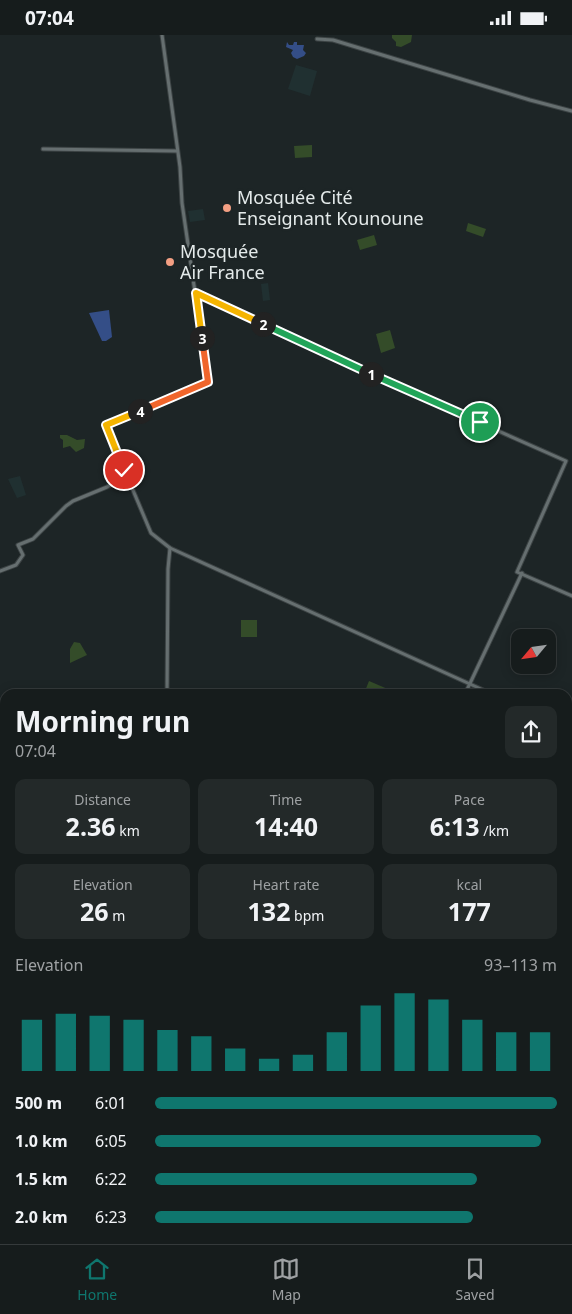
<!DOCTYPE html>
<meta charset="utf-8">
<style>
body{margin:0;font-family:"Noto Sans",sans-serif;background:#232929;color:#f1f3f6;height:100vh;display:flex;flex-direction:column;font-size:19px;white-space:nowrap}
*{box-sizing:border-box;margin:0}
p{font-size:16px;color:#9ea1a3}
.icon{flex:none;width:28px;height:28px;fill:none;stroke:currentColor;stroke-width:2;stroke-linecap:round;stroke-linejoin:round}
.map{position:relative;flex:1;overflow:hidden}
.details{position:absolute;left:0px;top:654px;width:572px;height:556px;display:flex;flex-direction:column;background:#161c1c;border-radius:15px 15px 0 0;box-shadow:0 2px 12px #0003,0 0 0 1px #353a3b}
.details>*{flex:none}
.needle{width:32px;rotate:241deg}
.fabs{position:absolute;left:511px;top:594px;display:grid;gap:10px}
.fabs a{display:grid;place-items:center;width:45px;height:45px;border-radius:10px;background:#161c1c;box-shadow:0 2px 12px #0003,0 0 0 1px #353a3b;font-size:25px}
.pin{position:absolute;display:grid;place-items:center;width:42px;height:42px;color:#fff;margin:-21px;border:2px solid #fff;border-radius:50%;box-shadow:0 1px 5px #0007}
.km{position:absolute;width:25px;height:25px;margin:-12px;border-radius:50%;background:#222;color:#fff;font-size:14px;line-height:25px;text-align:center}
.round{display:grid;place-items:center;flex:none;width:52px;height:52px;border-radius:10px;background:#232929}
.headline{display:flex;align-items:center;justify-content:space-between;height:85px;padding:0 15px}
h1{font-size:28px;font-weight:700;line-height:38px}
.stats{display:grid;grid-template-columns:repeat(3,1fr);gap:8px;height:85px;padding:5px 15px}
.stats div{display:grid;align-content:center;border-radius:10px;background:#232929;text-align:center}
.stats b{font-size:25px;font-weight:700}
.stats small{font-size:14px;font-weight:400}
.stats p{font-size:14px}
.chart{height:140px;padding:10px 15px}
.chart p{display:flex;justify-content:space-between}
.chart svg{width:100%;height:90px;margin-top:5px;stroke:#0f766e;stroke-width:6}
ul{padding:0 15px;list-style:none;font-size:16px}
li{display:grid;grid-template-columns:80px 60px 1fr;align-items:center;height:38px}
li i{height:12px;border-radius:6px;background:#0f766e}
.status{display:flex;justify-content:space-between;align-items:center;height:35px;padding:0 25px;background:#161c1c;direction:ltr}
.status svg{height:14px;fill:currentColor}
.tabs{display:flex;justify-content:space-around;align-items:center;height:70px;border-top:1px solid #353a3b;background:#161c1c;font-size:14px;color:#9ea1a3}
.tabs a{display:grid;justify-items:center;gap:2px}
.tabs .current{color:#0f766e}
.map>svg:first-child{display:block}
.built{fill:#203031}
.green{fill:#344c29}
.water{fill:#344e87}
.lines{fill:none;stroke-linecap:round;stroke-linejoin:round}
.secondary-casing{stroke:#3c4344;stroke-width:5}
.primary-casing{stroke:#3c4344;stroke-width:5.5}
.secondary{stroke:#666f70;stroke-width:3}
.primary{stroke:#6897ae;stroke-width:4}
.split-1-casing{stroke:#fff;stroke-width:10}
.split-2-casing{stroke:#fff;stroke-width:10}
.split-3-casing{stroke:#fff;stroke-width:10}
.split-4-casing{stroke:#fff;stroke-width:10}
.split-5-casing{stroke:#fff;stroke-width:10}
.split-1{stroke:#22a559;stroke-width:6}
.split-2{stroke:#22a559;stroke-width:6}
.split-3{stroke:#f5b400;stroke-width:6}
.split-4{stroke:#f0652b;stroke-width:6}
.split-5{stroke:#f5b400;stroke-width:6}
.poi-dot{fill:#f39f83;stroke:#1d2526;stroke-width:2}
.labels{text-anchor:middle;stroke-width:5;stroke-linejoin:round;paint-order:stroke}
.poi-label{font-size:18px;fill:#e4eaea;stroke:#1d2526;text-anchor:start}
</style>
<div class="status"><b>07:04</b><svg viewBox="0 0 49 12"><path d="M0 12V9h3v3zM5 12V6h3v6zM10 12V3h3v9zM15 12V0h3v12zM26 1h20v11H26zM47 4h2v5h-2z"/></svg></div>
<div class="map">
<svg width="572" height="1209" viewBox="0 0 572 1209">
<rect width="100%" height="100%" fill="#1d2526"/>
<g class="built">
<path d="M 296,30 L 317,36 L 310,61 L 288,54 Z"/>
<path d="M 203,174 L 205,185 L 190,187 L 188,176 Z"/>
<path d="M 268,248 L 270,265 L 263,266 L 261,249 Z"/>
<path d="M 20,441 L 26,460 L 17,463 L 8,444 Z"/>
</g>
<g class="green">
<path d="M 392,0 L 412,0 L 411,7 L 401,12 L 396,11 L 396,7 L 392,3 Z"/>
<path d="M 312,110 L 312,122 L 295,123 L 294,111 Z"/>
<path d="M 468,188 L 486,194 L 483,202 L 466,196 Z"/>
<path d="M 374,200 L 377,210 L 360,215 L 357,205 Z"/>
<path d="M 390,295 L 395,313 L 381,318 L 376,299 Z"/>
<path d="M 60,400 L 67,400 L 77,405 L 85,404 L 84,413 L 76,417 L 70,411 L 63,413 L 63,405 L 60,403 Z"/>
<rect x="241" y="585" width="16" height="17"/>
<path d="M 74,607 L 80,608 L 87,620 L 70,628 L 70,614 Z"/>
<path d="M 369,646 L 390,655 L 388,659 L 370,659 L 365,656 Z"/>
</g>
<g class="water">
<path d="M 287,7 L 289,10 L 293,10 L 294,7 L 297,7 L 297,10 L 304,10 L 303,15 L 306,18 L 304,21 L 297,24 L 293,22 L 291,18 L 293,15 L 286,12 Z"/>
<path d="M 109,275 L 112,302 L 106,306 L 102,306 L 89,278 Z"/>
</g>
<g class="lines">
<g class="secondary-casing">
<g id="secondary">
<path d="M 162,0 L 180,132 L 182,168 L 208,347 L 106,391 L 151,498 L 170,513 L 492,659"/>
<path d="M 317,4 L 333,5 L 530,65 L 572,76"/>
<path d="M 43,114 L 177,116"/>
<path d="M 196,259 L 347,329 L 566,426 L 517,537 L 572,561"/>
<path d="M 0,536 L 16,530 L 23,520 L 18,510 L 33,504 L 66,471 L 73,466 L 107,452 L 127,440"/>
<path d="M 167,659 L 168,534 L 170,513"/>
<path d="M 465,659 L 522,538"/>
<path d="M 568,692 L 572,694"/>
<path d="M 568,704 L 572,701"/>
<path d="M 0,806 L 5,808"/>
<path d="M 568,981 L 572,982"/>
</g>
</g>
<g class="primary-casing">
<g id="primary">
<path d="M 0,1120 L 5,1130"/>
<path d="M 44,1205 L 46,1209"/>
</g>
</g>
<use href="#secondary" class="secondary"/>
<use href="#primary" class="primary"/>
</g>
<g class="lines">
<g class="split-1-casing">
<path id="split-1" d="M 371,339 L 480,387"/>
</g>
<g class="split-2-casing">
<path id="split-2" d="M 263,289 L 371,339"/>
</g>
<g class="split-3-casing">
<path id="split-3" d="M 202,303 L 196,258 L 263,289"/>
</g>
<g class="split-4-casing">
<path id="split-4" d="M 140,376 L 208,347 L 202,303"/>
</g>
<g class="split-5-casing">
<path id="split-5" d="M 124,435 L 106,390 L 140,376"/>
</g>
<use href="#split-1" class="split-1"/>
<use href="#split-2" class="split-2"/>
<use href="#split-3" class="split-3"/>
<use href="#split-4" class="split-4"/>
<use href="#split-5" class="split-5"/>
</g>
<g class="poi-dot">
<circle cx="227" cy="173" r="5"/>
<circle cx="170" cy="227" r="5"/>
</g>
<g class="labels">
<g class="poi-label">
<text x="237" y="169">Mosquée Cité<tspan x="237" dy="21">Enseignant Kounoune</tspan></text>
<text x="180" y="223">Mosquée<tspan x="180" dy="21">Air France</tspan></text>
</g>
</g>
</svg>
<div class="fabs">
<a><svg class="needle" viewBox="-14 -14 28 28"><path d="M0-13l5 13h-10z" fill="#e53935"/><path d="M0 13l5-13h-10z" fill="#9ea1a3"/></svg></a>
</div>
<div class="pin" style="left:480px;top:387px;background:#1e9e55"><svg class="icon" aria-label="arrive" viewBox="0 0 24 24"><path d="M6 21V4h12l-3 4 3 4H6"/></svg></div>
<div class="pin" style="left:124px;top:435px;background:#d93025"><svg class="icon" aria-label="check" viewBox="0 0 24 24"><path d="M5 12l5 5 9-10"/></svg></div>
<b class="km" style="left:371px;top:339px">1</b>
<b class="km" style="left:263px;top:289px">2</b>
<b class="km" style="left:202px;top:303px">3</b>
<b class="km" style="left:140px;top:376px">4</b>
<section class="details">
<div class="headline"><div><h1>Morning run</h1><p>07:04</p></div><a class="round"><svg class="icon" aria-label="share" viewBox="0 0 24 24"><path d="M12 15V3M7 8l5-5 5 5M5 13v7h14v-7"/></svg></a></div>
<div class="stats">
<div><p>Distance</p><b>2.36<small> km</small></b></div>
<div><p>Time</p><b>14:40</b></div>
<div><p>Pace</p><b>6:13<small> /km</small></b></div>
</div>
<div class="stats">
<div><p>Elevation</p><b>26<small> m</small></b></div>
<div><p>Heart rate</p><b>132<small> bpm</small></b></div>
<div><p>kcal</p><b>177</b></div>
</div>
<div class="chart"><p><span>Elevation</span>93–113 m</p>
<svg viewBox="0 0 160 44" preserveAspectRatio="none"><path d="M5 44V19M15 44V16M25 44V17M35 44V19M45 44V24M55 44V27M65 44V33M75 44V38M85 44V36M95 44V25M105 44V12M115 44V6M125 44V9M135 44V19M145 44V25M155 44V25"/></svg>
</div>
<ul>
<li><b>500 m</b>6:01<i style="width:100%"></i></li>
<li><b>1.0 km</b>6:05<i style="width:96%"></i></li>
<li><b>1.5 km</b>6:22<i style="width:80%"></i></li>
<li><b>2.0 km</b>6:23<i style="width:79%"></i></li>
</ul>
</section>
</div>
<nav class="tabs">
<a class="current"><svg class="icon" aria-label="home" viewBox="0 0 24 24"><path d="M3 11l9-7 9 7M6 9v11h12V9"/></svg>Home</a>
<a><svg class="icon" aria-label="map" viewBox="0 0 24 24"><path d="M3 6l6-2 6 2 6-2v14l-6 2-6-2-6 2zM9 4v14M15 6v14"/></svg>Map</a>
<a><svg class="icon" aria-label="saved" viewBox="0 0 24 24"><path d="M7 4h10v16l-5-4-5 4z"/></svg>Saved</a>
</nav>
